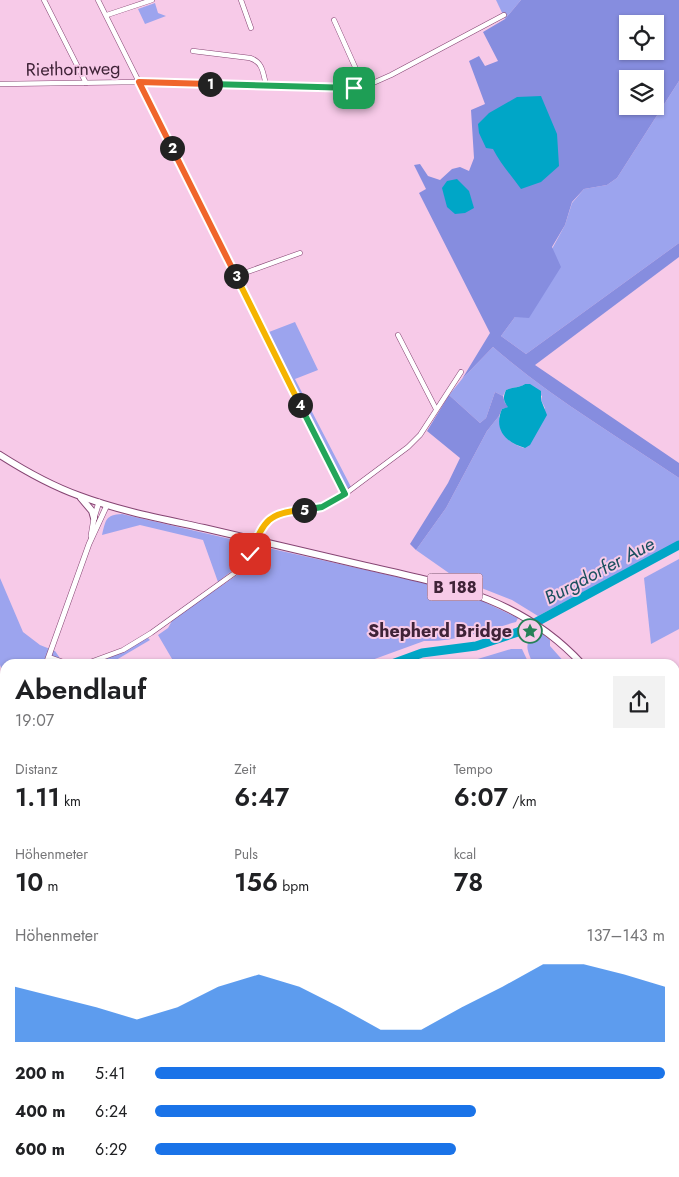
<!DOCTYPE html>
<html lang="de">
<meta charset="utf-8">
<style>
body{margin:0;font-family:Jost,sans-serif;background:#f2f2f2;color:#202124;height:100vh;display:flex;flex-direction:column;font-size:19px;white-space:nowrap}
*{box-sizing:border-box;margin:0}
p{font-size:16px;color:#757577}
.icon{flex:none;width:28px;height:28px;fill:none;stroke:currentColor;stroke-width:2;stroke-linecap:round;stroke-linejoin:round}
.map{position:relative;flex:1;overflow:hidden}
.drawer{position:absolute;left:0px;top:659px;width:680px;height:519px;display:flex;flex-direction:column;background:#fff;border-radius:15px 15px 0 0;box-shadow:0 1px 4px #0004}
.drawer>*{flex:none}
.controls{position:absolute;left:619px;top:15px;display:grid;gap:10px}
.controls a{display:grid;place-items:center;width:45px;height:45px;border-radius:0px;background:#fff;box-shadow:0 1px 4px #0004;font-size:25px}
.pin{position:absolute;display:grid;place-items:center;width:42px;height:42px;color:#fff;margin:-21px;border-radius:10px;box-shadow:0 2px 8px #0006}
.km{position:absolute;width:25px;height:25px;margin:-12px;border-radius:50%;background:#222;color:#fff;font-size:14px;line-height:25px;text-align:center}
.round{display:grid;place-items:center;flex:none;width:52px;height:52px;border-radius:0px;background:#f2f2f2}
.summary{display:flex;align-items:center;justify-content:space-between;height:85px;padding:0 15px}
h1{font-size:28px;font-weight:600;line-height:38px}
.figures{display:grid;grid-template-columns:repeat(3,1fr);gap:8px;height:85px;padding:5px 15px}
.figures div{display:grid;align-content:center}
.figures b{font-size:25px;font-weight:600}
.figures small{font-size:14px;font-weight:400}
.figures p{font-size:14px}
.chart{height:140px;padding:10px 15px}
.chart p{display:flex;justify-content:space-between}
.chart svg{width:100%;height:90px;margin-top:5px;fill:#1a73e8;opacity:.7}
ul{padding:0 15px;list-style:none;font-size:16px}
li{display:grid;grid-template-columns:80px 60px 1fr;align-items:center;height:38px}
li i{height:12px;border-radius:6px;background:#1a73e8}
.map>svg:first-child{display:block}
.green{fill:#9ca4ee}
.forest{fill:#868ddf;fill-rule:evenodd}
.water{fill:#00a6c7}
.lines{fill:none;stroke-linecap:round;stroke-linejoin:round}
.river{stroke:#00a6c7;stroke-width:9}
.minor-casing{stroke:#864573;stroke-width:5.5}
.tertiary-casing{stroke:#864573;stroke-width:6}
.primary-casing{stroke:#864573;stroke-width:8}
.minor{stroke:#fff;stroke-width:4.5}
.tertiary{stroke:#fff;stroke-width:5}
.primary{stroke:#fff;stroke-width:6}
.minor-bridge-casing{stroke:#864573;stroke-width:5.5;stroke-linecap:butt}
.minor-bridge{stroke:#fff;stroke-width:4.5}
.split-1-casing{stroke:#fff;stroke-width:10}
.split-2-casing{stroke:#fff;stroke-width:10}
.split-3-casing{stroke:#fff;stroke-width:10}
.split-4-casing{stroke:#fff;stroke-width:10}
.split-5-casing{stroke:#fff;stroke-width:10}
.split-6-casing{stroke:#fff;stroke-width:10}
.split-1{stroke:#22a559;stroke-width:6}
.split-2{stroke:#f0652b;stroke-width:6}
.split-3{stroke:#f0652b;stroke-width:6}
.split-4{stroke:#f5b400;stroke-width:6}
.split-5{stroke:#22a559;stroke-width:6}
.split-6{stroke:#f5b400;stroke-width:6}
.labels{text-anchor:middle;stroke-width:4;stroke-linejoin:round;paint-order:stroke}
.shield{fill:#f7cae8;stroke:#76556c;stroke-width:1}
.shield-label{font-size:16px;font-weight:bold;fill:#3f2337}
.street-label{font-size:18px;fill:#3f2337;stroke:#f7cae8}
.poi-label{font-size:18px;font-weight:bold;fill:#3f2337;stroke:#f7cae8;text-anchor:end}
.water-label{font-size:19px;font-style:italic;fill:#1a505e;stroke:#f7cae8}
</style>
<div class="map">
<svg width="679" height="1177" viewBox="0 0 679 1177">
<rect width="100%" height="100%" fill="#f7cae8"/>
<g class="green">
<path d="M 496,0 L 521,0 L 505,19 Z"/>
<path d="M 155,3 L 158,13 L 166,16 L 145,24 L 138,9 Z"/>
<path d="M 679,81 L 679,243 L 526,354 L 501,336 L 515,317 L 565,225 L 572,203 L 584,189 L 607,185 L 617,178 Z"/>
<path d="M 295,322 L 318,370 L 295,379 L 351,487 L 347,489 L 342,486 L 268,335 L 269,332 Z"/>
<path d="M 493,347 C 549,396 617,436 679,478 L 679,541 L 538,616 L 512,600 L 456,578 L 416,550 L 446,508 L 487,431 L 499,416 C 500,434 508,443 524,448 L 545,408 L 541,400 L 542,396 L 525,384 C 519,388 512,387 506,390 L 503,396 L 495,392 L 486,418 L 480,423 L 449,395 L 462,379 Z"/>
<path d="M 122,514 L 252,544 L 239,565 L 218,582 L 203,540 L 140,525 L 102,535 C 106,520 105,515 122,514 Z"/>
<path d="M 259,546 L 451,589 L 476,598 L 518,618 L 516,622 C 487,630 455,642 424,641 L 361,664 L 175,664 L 158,635 L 168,628 L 173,619 L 240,573 L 250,565 Z"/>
<path d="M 679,559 L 679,629 L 651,644 L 644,578 Z"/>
<path d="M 0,578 L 23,632 L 40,645 L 55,651 L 64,664 L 5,664 L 5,767 L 0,769 L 0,685 C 5,679 3,672 0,665 Z"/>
<path d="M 540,632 L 550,640 L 550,646 L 566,664 L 533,664 C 526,647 523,642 540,632 Z"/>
<path d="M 147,637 L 150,640 L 111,663 L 91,664 Z"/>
<path d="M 511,649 L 522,649 L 529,664 L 470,664 L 471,661 Z"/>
<path d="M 675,890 L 679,897 L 679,963 L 675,963 Z"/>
<path d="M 5,940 L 5,1111 L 2,1112 L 0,1103 L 0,947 Z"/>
</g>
<g class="forest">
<path d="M 521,0 L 679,0 L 679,81 L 617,178 L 607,185 L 584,189 L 572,202 L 565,225 L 552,247 L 561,267 L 529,318 L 515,317 L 501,336 L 526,354 L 679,243 L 679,257 L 535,365 L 679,463 L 679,478 C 617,436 549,396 493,347 L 462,379 L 490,333 L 419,193 L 426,189 L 414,165 L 420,164 L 428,176 L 440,180 L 452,169 L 460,167 L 469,171 L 474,158 L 471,110 L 485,104 L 469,61 L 479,56 L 485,66 L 498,61 L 483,32 L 505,19 ZM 628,24 L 655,24 L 655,51 L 628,51 ZM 628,79 L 655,79 L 655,106 L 628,106 Z"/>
<path d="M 495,392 L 503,396 L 505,403 L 509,407 L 502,409 L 499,416 L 487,431 L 446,508 L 416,550 L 410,544 L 448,483 L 460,458 L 427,431 L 449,395 L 480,423 L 486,418 Z"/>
</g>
<g class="water">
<path d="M 541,96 L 557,134 L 559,166 L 541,182 L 521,189 C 511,175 500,163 493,149 L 486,148 L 479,133 L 478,124 L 489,113 L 517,97 Z"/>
<path d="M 457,179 L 469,191 L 474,208 L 465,213 L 455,214 L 447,207 L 442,188 L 447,181 Z"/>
<path d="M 525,384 L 530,384 L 541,391 L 541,400 L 547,415 L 530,445 L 525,448 C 506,443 493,429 502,409 L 508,407 C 503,401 503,397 506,390 C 512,387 519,388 525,384 Z"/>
</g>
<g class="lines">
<g class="river">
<path d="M 392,664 L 422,653 L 476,646 L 518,632 L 679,545"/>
<path d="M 0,931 L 5,923"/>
</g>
<g class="minor-casing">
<g id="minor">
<path d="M 44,0 L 86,83"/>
<path d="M 98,0 L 345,494"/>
<path d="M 241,0 L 251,28"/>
<path d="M 107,15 L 152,0"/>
<path d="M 334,20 L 364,87"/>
<path d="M 193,51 L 250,58 C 263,62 263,73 266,85"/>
<path d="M 0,84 L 139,82 L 364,87 L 391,75 L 504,15"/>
<path d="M 236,276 L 300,253"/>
<path d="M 398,335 L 436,409"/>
<path d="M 262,528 L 270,519 L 279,513 L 322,507 L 331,503 L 345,494 L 408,447 L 420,435 L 461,372"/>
<path d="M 49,657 L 69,664"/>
<path d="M 85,664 L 123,650 L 151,633 L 236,572 L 243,565 L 250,554"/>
<path d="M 675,1035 L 679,1035"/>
<path d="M 5,1123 L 0,1124 L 5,1148"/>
<path d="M 10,1172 L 11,1177"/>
<path d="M 388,1172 L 389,1177"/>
<path d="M 272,1177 L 274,1177"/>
<path d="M 286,1177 L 308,1172"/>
<path d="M 432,1177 L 452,1173"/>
<path d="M 640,1177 L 641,1172"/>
</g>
</g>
<g class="tertiary-casing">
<g id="tertiary">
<path d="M 91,536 L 94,518 L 99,502"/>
<path d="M 46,664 L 89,544 L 107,505"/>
<path d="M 0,737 L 5,732"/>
</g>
</g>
<g class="primary-casing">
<g id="primary">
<path d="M 0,455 C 25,471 52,486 80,496 C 120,511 163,519 204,528 C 258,541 312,553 366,566 C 450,585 521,598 582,664"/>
<path d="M 81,498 L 92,511 L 94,518"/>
<path d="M 675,878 L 679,884"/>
</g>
</g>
<use href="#minor" class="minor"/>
<use href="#tertiary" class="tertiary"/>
<use href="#primary" class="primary"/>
<g class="minor-bridge-casing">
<path id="minor-bridge" d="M 250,554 L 262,528"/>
</g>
<use href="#minor-bridge" class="minor-bridge"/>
</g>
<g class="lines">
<g class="split-1-casing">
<path id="split-1" d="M 210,84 L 354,88"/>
</g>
<g class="split-2-casing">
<path id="split-2" d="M 172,148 L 139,82 L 210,84"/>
</g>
<g class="split-3-casing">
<path id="split-3" d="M 172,148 L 236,276"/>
</g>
<g class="split-4-casing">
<path id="split-4" d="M 236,276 L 300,405"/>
</g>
<g class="split-5-casing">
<path id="split-5" d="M 300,405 L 345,494 L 322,507 L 304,510"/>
</g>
<g class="split-6-casing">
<path id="split-6" d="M 250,554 C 264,522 267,512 304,510"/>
</g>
<use href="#split-1" class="split-1"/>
<use href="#split-2" class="split-2"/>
<use href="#split-3" class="split-3"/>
<use href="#split-4" class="split-4"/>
<use href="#split-5" class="split-5"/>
<use href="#split-6" class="split-6"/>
</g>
<defs>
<g id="sight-ring" transform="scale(1.25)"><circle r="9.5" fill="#f7cae8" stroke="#258157" stroke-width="1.5"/><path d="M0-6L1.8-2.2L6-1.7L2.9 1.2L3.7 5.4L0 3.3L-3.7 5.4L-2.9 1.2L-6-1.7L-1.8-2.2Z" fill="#258157"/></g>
</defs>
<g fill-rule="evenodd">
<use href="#sight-ring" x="530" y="631"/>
</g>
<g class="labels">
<rect class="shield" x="427.5" y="573.5" width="55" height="27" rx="4"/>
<g class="shield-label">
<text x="455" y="593">B 188</text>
</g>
<g class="street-label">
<text transform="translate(73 69) rotate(-1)" y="6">Riethornweg</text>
</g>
<g class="poi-label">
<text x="512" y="637">Shepherd Bridge</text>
</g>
<g class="water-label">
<text transform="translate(599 570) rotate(-28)" y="7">Burgdorfer Aue</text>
</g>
</g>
</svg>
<div class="controls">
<a><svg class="icon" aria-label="locate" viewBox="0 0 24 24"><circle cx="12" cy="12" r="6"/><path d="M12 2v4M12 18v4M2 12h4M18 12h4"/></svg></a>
<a><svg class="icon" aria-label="layers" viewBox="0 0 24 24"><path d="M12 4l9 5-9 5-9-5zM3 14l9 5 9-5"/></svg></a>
</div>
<div class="pin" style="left:354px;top:88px;background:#1e9e55"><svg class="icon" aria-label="arrive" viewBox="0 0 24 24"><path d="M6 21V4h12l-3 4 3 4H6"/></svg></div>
<div class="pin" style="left:250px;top:554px;background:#d93025"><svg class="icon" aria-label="check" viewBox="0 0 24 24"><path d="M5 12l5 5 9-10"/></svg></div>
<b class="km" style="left:210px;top:84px">1</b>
<b class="km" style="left:172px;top:148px">2</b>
<b class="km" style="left:236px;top:276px">3</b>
<b class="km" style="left:300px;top:405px">4</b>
<b class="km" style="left:304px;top:510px">5</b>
<section class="drawer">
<div class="summary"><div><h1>Abendlauf</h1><p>19:07</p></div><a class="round"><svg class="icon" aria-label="share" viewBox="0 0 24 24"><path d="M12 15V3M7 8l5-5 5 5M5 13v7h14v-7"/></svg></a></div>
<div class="figures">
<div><p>Distanz</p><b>1.11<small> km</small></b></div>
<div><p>Zeit</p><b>6:47</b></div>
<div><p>Tempo</p><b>6:07<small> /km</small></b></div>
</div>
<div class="figures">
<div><p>Höhenmeter</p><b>10<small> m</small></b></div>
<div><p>Puls</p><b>156<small> bpm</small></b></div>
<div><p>kcal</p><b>78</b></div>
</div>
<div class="chart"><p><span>Höhenmeter</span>137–143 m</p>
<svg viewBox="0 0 160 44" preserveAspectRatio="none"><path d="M0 44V17L10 22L20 27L30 33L40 27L50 17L60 11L70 17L80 27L90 38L100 38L110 27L120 17L130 6L140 6L150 11L160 17V44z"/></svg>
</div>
<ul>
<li><b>200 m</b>5:41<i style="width:100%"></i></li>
<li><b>400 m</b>6:24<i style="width:63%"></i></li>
<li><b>600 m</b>6:29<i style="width:59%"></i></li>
</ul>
</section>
</div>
